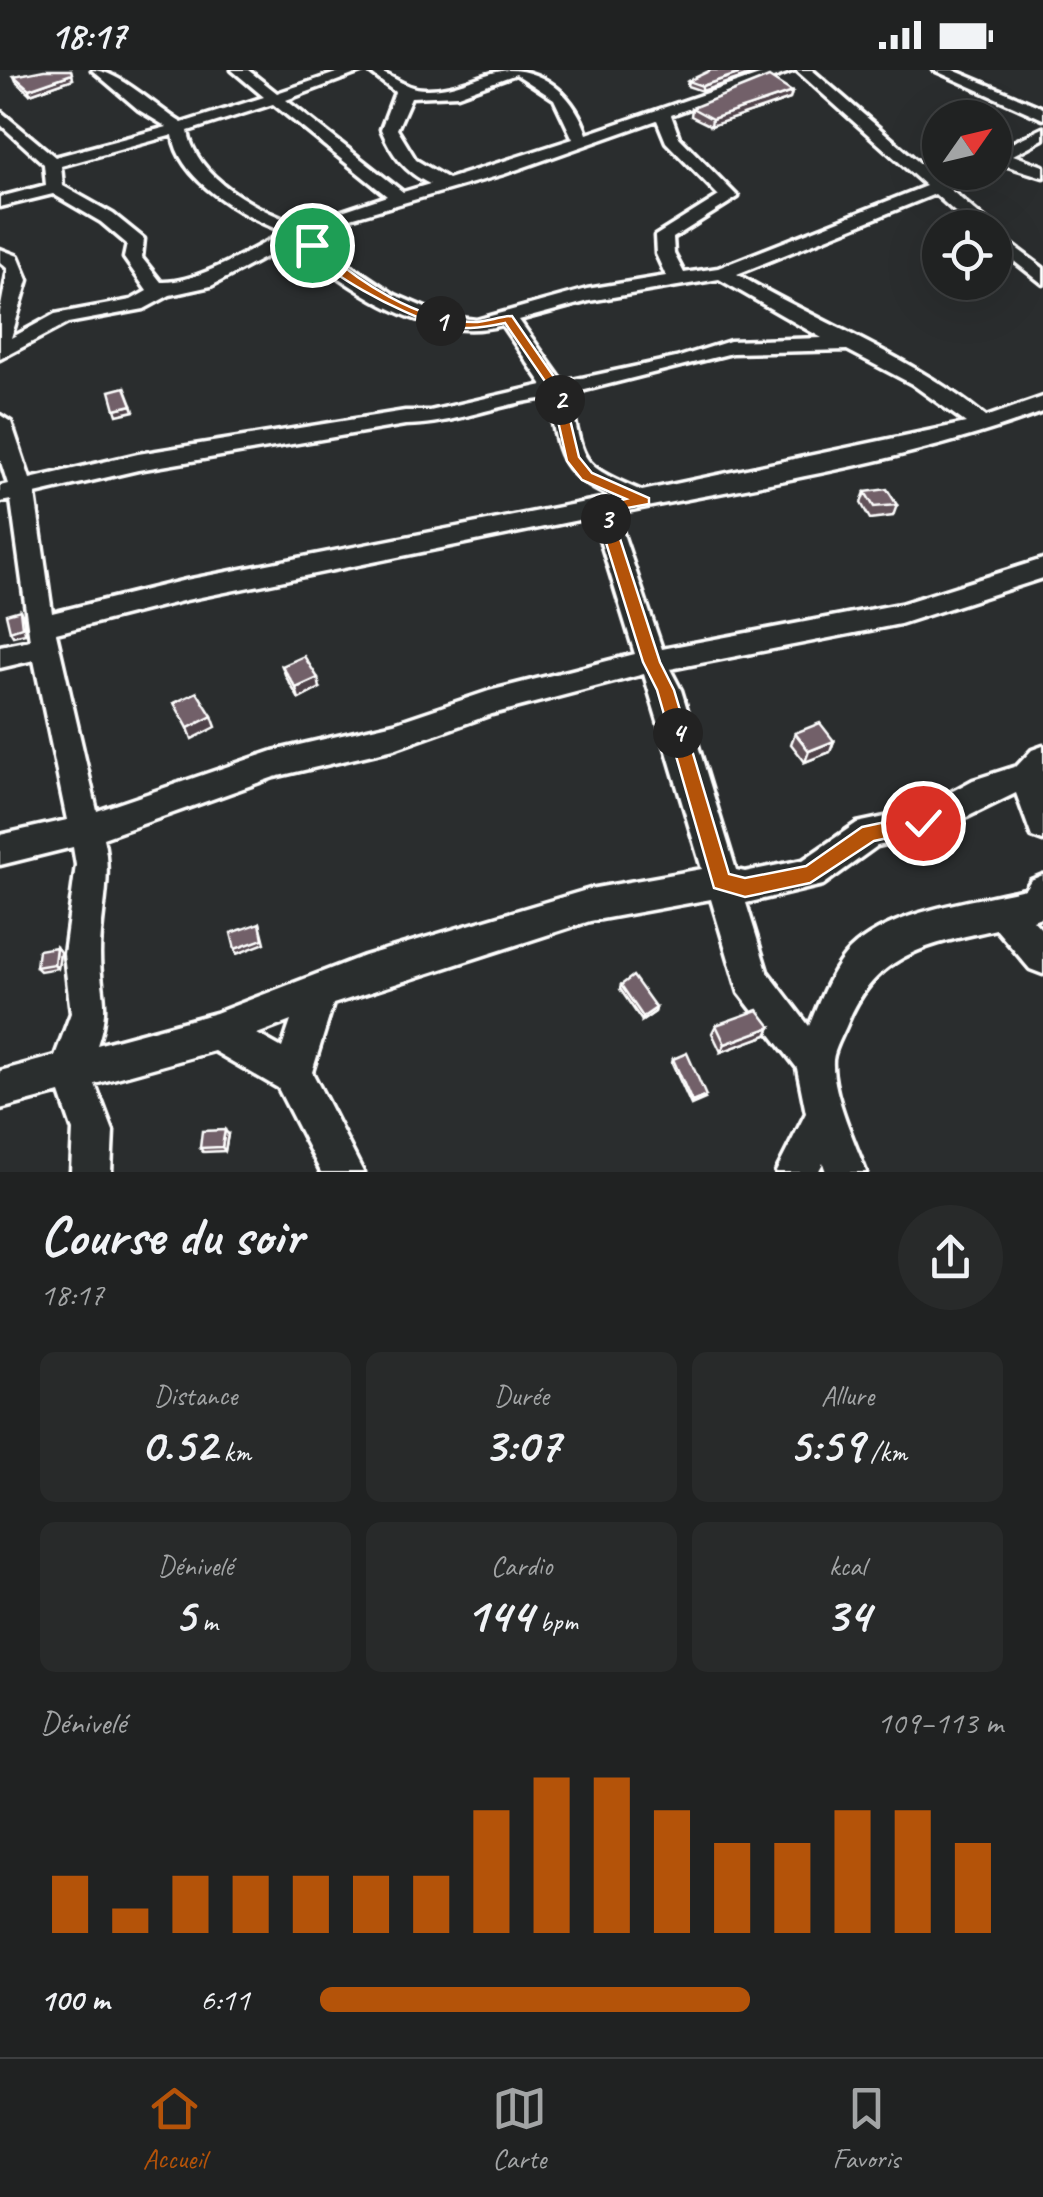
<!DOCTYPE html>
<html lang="fr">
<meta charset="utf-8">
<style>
body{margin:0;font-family:Caveat,sans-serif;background:#282a2a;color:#f1f3f6;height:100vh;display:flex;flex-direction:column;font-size:38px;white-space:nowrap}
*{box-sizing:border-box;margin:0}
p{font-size:32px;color:#a2a4a5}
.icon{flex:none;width:55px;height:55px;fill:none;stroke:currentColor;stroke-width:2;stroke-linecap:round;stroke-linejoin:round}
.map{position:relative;height:1102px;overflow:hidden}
.details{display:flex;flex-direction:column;background:#202222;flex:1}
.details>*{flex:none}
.needle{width:65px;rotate:56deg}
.fabs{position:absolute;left:922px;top:30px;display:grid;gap:20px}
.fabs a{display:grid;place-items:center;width:90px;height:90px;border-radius:50%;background:#202222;box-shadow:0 10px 40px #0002,0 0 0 2px #3d3f40;font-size:50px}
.pin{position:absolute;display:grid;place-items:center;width:85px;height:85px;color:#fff;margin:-42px;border:5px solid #fff;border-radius:50%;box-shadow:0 2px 10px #0007}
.km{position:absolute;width:50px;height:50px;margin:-25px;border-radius:50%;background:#222;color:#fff;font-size:28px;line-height:50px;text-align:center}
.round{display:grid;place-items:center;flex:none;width:105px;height:105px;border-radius:52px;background:#282a2a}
.headline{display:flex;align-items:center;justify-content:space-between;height:170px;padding:0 40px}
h1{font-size:55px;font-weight:600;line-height:75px}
.metrics{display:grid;grid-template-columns:repeat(3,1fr);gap:15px;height:170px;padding:10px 40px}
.metrics div{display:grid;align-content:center;border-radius:15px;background:#282a2a;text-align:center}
.metrics b{font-size:50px;font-weight:600}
.metrics small{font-size:28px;font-weight:400}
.metrics p{font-size:28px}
.chart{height:280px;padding:20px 40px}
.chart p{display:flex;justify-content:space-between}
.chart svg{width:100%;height:180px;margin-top:10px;stroke:#b45309;stroke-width:6}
ul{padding:0 40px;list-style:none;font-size:32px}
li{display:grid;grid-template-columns:160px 120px 1fr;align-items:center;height:75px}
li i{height:25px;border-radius:12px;background:#b45309}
.status{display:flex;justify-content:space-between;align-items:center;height:70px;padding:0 50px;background:#202222;direction:ltr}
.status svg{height:28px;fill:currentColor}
.dock{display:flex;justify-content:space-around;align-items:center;height:140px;border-top:2px solid #3d3f40;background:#202222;font-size:28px;color:#a2a4a5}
.dock a{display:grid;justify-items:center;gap:5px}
.dock .selected{color:#b45309}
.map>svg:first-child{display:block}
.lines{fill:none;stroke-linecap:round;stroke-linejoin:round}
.minor-casing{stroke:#fff;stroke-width:7}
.minor{fill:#2a2d2e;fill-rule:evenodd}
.wall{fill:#62535a;stroke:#fff;stroke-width:2.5}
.shaded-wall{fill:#50434a;stroke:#fff;stroke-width:2.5}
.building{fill:#726069;stroke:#fff;stroke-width:2.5}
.route{fill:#b45309;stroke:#fff;stroke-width:2.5}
</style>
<div class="status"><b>18:17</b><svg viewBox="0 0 49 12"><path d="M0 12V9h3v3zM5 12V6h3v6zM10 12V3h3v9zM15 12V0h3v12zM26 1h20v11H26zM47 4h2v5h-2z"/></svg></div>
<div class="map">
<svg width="1043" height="1102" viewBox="0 0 1043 1102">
<rect width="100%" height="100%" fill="#2a2d2e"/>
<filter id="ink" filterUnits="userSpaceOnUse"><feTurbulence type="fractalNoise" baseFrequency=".01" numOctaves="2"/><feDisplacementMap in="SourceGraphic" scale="20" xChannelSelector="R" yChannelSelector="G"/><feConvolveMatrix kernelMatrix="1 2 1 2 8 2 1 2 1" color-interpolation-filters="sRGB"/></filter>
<g filter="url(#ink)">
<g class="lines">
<g class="minor-casing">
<g id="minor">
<path d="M 92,0 C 118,0 157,38 182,53 L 264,27 L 232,0 L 248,0 L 277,23 L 345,0 L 366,0 L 286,30 L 403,122 L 430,114 C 405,102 392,85 381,59 L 395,22 L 367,0 C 390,0 401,19 425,19 C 457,20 480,3 508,0 C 548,0 576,30 587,64 L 774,0 L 795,0 L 671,45 L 679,67 L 738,127 L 673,168 L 674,184 L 684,203 L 718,198 L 926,116 L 796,0 L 812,0 L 990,154 L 993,158 L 973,158 L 935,124 L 737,204 C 819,253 912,286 986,347 L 1043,327 L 1043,342 C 906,393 758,414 616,443 L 662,579 L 900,534 L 1043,489 L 1043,508 L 900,554 L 670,599 L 681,620 L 736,800 L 745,802 L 803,790 L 857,753 L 918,740 L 973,710 L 1017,696 L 1032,680 L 1043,676 L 1043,771 L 1032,767 L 1016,723 L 934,763 L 877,776 L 823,815 L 746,833 L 767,901 L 809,956 C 820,931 830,900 850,880 C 892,840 970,832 1025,819 L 1031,810 L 1043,805 L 1043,846 L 1033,850 L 1043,861 L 1043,904 L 1030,899 L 996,859 C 928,875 876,882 847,954 C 843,964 834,979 833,990 C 831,1021 855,1073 866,1102 L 826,1102 L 823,1093 L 818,1102 L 776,1102 L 806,1043 L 797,998 L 739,923 L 711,829 L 590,851 L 333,934 L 312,1002 L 363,1102 L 321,1102 L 278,1018 L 214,981 L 95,1014 L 113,1061 L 111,1102 L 71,1102 L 73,1061 L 60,1023 L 0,1039 L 0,1001 L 55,986 L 71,943 L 64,884 L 76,795 L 73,777 L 0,795 L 0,765 L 67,750 L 34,590 L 0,598 L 0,576 L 30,570 L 11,430 L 0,432 L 0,416 L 8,414 L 0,389 L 0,345 L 11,352 L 30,409 L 138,384 L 405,341 L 430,341 L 543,315 L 502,255 C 441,272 378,236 329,201 C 315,192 307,180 292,173 L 211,216 L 170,225 L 144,239 L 68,253 L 0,289 L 0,242 L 8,199 L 0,192 L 0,179 L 18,186 L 28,210 L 11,268 L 55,244 L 131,230 L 147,221 L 124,188 L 127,174 L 101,152 L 53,124 L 0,137 L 0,127 L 46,115 L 44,94 L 0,54 L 0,41 L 55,87 L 167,57 L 139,40 ZM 516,4 L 554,29 L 573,69 L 448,109 L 416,90 L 397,59 L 411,27 L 458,25 ZM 273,34 L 387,126 L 300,155 C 259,141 195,108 188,61 ZM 657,50 L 666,72 L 719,126 L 655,166 L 656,184 L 666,206 L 587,219 L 476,250 L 444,246 L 395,225 L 307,166 L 340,151 L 504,104 ZM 173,65 C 179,111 245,148 285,162 C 252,179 196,214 161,212 L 142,188 L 144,169 L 113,144 L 63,116 L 61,96 ZM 719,209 L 822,268 L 730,271 L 676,288 L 563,312 L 519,250 L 589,231 ZM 847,280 L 912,314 L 966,353 L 642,421 C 575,393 585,392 569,324 L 732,283 ZM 548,328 C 559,382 557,403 611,427 L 186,510 L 52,543 L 35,424 L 138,400 L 405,355 C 454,355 499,333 548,328 ZM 593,447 L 635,584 L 489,621 L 394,653 L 273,681 L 97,741 L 56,563 L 186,530 ZM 644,604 L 702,799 L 590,819 L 364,886 L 216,943 L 97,975 C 111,933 100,924 100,884 C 100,843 113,808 103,768 L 274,707 L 394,679 L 492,644 ZM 291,951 L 282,978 L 257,964 Z"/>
<path d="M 934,0 L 953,0 L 1043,38 L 1043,49 Z"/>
<path d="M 1043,58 L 1043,69 L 1013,85 L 1043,96 L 1043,107 L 995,92 L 995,81 Z"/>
<path d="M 995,162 L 1043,198 L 1043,214 L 995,176 Z"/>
</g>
</g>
<use href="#minor" class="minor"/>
</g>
<g class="wall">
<path d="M 71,0 L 73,9 L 30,24 L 16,11 L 14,6 Z"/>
<path d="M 749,5 L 702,21 L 687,16 L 688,11 Z"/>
<path d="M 792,22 L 790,29 L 711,56 L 691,46 L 692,38 Z"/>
<path d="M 865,422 L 897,435 L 893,446 L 870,449 L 861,433 Z"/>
<path d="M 282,596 L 320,618 L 299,629 L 286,607 Z"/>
<path d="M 795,663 L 834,671 L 830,682 L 805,692 L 791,674 Z"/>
<path d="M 56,877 L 60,882 L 58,898 L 40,901 L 36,897 Z"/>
<path d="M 621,915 L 656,938 L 655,942 L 642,951 L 620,919 Z"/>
<path d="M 716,955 L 771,957 L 767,965 L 721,982 L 712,963 Z"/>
<path d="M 673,989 L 705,1029 L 691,1035 L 672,993 Z"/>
<path d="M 228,1064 L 225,1081 L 203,1082 L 200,1078 Z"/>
</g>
<g class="shaded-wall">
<path d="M 750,0 L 749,5 L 702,21 L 702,16 Z"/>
<path d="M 72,4 L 73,9 L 30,24 L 29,19 Z"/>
<path d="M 792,22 L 790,29 L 711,56 L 712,49 Z"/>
<path d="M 132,335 L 134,341 L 117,345 L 115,339 Z"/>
<path d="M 20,540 L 23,546 L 25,563 L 13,566 L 10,561 Z"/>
<path d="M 318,608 L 320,618 L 299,629 L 296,618 Z"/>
<path d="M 212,646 L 216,657 L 192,669 L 188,658 Z"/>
<path d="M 834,671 L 830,682 L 805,692 L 809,681 Z"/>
<path d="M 260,853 L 265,873 L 237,884 L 235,879 Z"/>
<path d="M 56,877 L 60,882 L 58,898 L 54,894 Z"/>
<path d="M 656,938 L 655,942 L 642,951 L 643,947 Z"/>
<path d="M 771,957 L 767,965 L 721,982 L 725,974 Z"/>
<path d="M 225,1060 L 228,1064 L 225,1081 L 222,1077 Z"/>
</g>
<g class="building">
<path d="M 44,0 L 71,0 L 72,4 L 29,19 L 14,6 Z"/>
<path d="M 711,0 L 749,0 L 702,16 L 688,11 Z"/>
<path d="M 769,7 L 792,22 L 712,49 L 692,38 Z"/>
<path d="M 125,317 L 132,335 L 115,339 L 110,321 Z"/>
<path d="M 887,419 L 897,435 L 874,437 L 865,422 Z"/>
<path d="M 20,540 L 22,557 L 10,561 L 6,544 Z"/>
<path d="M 304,586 L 318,608 L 296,618 L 282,596 Z"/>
<path d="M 197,622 L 212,646 L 188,658 L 174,633 Z"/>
<path d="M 820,653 L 834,671 L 809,681 L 795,663 Z"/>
<path d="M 260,853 L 263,869 L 235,879 L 231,863 Z"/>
<path d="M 56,877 L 54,894 L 36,897 L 38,880 Z"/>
<path d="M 633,906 L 656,938 L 643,947 L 621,915 Z"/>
<path d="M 758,940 L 771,957 L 725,974 L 716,955 Z"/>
<path d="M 687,983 L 706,1026 L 692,1032 L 673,989 Z"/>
<path d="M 225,1060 L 222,1077 L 200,1078 L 202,1061 Z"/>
</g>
</g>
<path class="route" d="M 308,173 L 316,173 C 355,210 418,252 474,252 C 487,252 500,246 512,246 L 563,320 L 579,387 L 592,403 L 649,428 L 649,434 L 611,441 L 660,592 L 674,620 L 729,804 L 745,808 L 806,796 L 862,757 L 923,744 L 930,747 L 930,759 L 874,771 L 810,813 L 745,827 L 714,818 L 657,620 L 643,592 L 595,437 L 626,429 L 582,410 L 567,391 L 551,320 L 505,253 C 481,258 460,261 436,254 C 406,245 315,201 308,173 Z"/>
</svg>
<div class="fabs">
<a><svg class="needle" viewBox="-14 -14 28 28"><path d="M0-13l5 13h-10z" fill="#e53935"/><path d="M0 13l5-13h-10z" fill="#a2a4a5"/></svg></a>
<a><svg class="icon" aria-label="locate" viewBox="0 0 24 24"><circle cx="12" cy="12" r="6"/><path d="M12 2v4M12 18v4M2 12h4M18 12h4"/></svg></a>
</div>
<div class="pin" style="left:312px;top:175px;background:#1e9e55"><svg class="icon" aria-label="arrive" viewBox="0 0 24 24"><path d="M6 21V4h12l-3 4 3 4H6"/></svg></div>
<div class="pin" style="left:923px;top:753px;background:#d93025"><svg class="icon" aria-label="check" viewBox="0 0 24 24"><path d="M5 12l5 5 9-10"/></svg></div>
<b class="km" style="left:441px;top:251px">1</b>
<b class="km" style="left:560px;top:330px">2</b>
<b class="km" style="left:606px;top:449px">3</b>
<b class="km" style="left:678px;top:663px">4</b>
</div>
<section class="details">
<div class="headline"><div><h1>Course du soir</h1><p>18:17</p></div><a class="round"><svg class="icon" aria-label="share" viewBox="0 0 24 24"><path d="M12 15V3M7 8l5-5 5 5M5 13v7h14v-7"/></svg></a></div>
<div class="metrics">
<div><p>Distance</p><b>0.52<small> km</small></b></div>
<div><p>Durée</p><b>3:07</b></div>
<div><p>Allure</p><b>5:59<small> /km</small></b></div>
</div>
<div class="metrics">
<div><p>Dénivelé</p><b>5<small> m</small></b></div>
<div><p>Cardio</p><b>144<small> bpm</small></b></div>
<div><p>kcal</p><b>34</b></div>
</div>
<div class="chart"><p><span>Dénivelé</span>109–113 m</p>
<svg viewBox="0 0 160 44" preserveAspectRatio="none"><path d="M5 44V30M15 44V38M25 44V30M35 44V30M45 44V30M55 44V30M65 44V30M75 44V14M85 44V6M95 44V6M105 44V14M115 44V22M125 44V22M135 44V14M145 44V14M155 44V22"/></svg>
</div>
<ul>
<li><b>100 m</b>6:11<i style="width:63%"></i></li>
</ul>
</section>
<nav class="dock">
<a class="selected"><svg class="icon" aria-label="home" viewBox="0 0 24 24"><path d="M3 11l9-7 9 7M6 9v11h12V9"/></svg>Accueil</a>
<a><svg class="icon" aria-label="map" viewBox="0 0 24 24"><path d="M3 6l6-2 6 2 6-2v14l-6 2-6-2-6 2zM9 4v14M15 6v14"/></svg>Carte</a>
<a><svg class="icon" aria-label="saved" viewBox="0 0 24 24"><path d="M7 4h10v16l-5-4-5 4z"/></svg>Favoris</a>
</nav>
